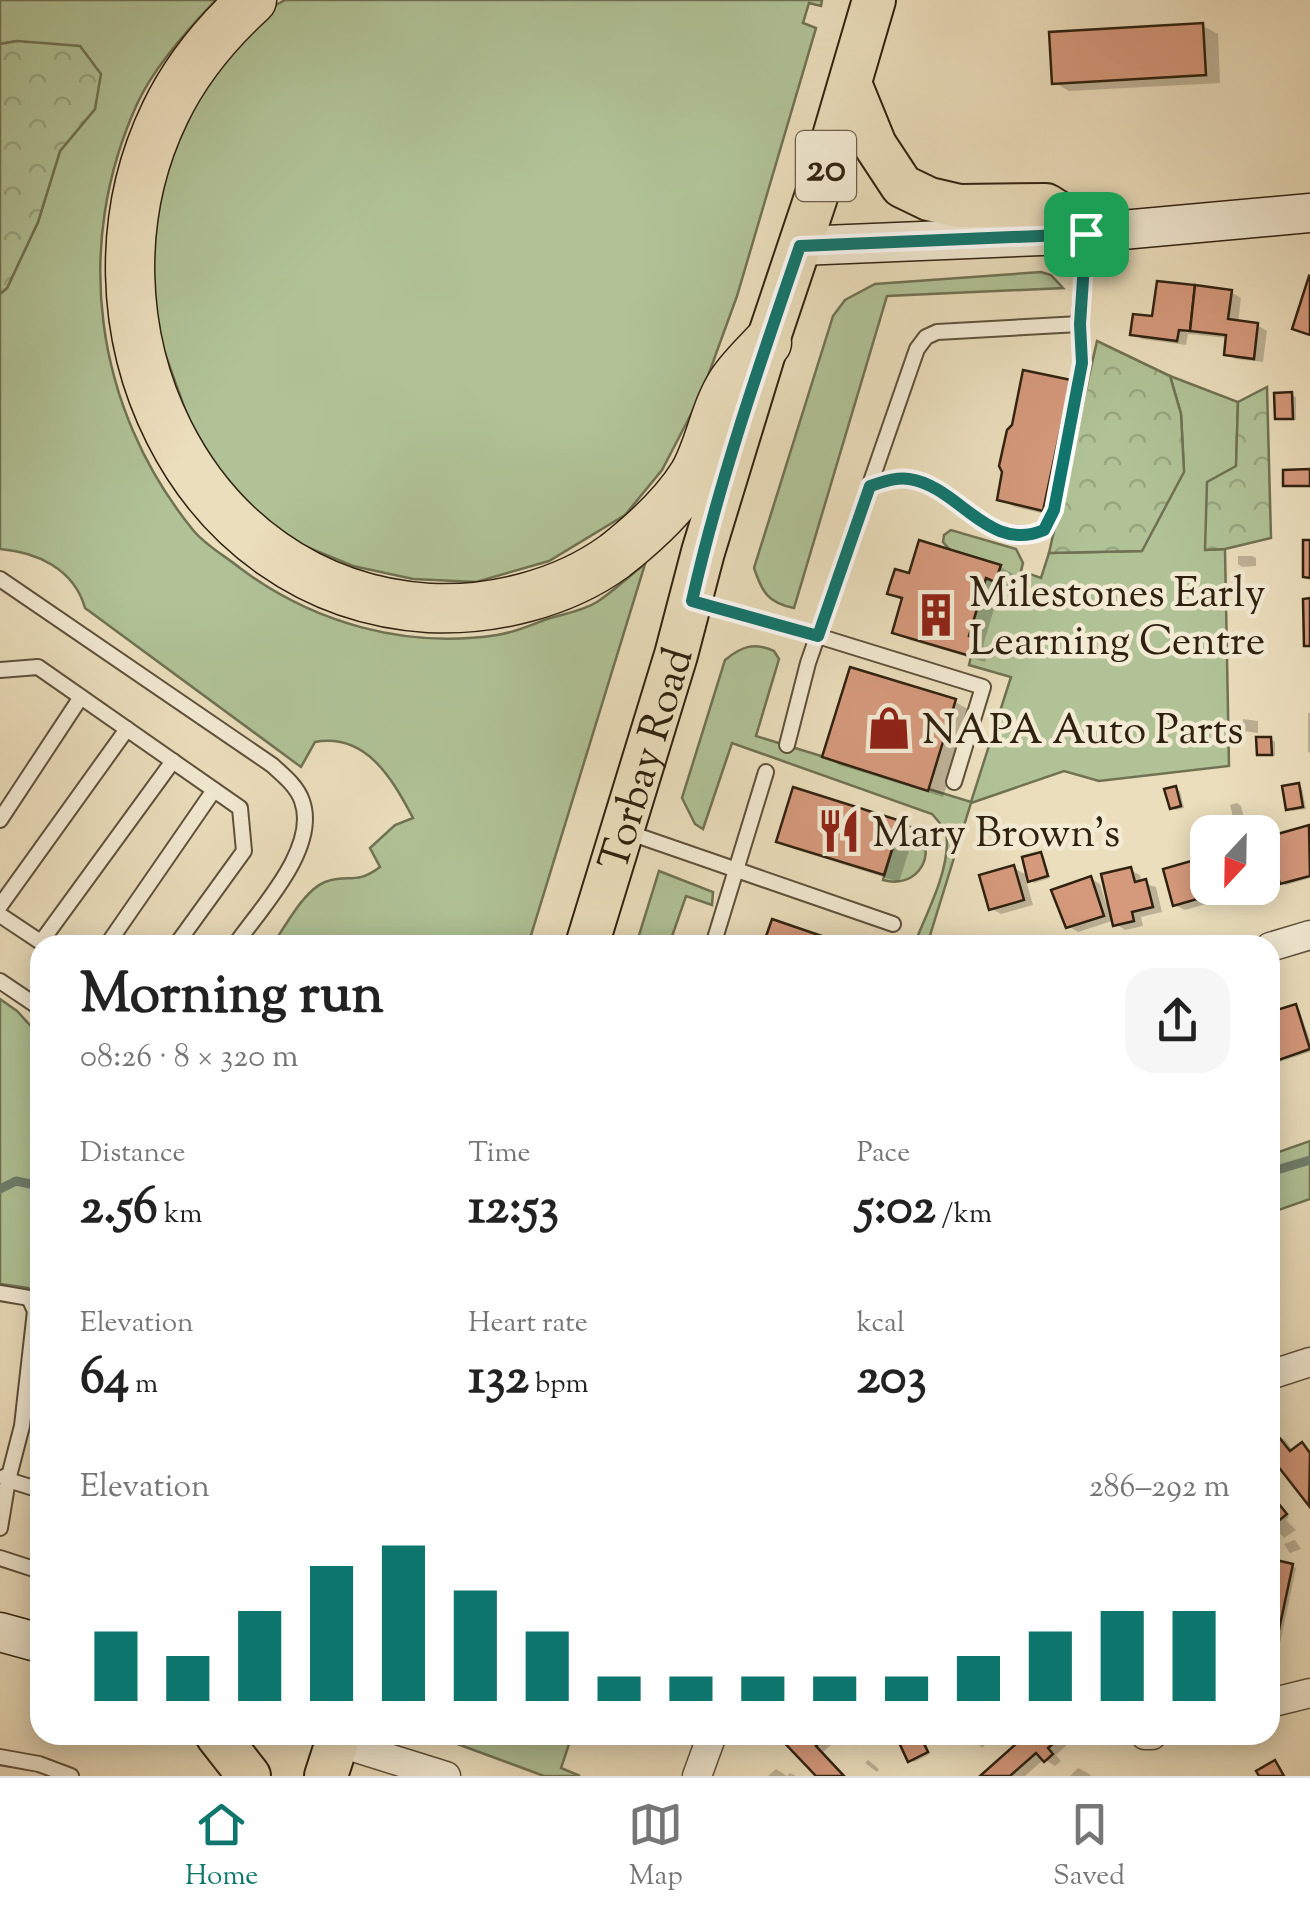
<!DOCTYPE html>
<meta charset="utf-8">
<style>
body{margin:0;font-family:"Sorts Mill Goudy",serif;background:#f6f6f6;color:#222;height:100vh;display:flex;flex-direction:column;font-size:38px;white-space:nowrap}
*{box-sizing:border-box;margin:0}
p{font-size:32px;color:#767676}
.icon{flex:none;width:55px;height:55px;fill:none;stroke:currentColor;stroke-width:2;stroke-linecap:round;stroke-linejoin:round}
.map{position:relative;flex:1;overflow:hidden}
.drawer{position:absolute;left:30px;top:935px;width:1250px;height:810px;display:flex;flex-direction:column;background:#fff;border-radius:30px;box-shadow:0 5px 25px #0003}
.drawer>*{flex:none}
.needle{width:65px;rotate:202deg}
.fabs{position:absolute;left:1190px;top:815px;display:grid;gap:20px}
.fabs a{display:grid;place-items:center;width:90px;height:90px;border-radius:20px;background:#fff;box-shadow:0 5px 25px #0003;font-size:50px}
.pin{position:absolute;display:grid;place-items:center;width:85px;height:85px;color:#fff;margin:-42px;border-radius:20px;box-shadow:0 5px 15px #0006}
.round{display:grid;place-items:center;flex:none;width:105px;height:105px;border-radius:30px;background:#f6f6f6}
.overview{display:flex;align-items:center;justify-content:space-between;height:170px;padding:0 50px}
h1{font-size:55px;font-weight:700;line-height:75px}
.figures{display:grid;grid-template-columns:repeat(3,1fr);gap:15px;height:170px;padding:10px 50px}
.figures div{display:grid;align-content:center}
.figures b{font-size:50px;font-weight:700}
.figures small{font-size:28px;font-weight:400}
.figures p{font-size:28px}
.chart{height:280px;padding:20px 50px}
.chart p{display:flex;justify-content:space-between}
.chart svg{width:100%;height:180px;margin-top:10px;stroke:#0f766e;stroke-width:6}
.tab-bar{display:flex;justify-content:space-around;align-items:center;height:140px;border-top:2px solid #e0e0e0;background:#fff;font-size:28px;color:#767676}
.tab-bar a{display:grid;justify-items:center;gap:5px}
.tab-bar .active{color:#0f766e}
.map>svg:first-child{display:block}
.green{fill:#b0c296;stroke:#707253;stroke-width:2.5}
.forest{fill:url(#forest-crowns);stroke:#707253;stroke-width:2.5}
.shadow{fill:#0003}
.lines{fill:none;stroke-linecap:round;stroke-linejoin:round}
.stream{stroke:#6f7f6d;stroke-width:9}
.building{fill:#d5997c;stroke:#302210;stroke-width:2.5}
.lane-casing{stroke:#5f513b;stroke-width:18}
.street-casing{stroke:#5f513b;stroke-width:31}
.secondary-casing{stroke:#302210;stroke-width:41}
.primary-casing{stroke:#302210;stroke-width:46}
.highway-casing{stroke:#302210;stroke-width:51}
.lane{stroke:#f2ead3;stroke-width:14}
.street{stroke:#f2ead3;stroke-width:28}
.secondary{stroke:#f2ead3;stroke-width:38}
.primary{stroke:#ebdebc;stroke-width:42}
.highway{stroke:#ebdebc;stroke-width:48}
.route-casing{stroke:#fff;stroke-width:20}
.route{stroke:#0f766e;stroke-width:12}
.labels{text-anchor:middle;stroke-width:9;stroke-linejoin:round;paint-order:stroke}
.shield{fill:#f2ead3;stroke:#6a5e4a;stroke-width:2.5}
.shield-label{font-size:40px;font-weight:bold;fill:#302210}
.poi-label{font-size:42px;fill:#302210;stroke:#f2ead3;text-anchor:start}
.street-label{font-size:42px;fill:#302210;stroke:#f2ead3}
</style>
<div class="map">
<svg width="1310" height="1776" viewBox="0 0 1310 1776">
<defs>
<pattern id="forest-crowns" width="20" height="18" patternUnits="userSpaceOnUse" patternTransform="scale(2.5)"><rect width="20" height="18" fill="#b0c296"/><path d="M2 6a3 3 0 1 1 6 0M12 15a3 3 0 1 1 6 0" fill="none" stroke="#98a680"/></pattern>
</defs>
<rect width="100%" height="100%" fill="#ebdebc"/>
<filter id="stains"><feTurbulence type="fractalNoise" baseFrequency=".002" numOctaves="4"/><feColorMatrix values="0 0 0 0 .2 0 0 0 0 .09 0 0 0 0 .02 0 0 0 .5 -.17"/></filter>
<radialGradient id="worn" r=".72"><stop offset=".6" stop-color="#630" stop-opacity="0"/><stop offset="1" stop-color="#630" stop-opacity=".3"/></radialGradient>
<g class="green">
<path d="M 0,0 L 216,0 C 188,29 155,66 138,102 C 72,245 94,408 193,530 C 205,545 225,556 240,568 C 313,623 406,649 497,635 C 513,633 531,625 547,619 C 563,614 583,611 597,602 C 614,591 629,576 645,564 L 528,945 L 272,945 C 286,926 303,891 325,882 C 348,873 355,886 380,867 L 370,848 L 395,825 L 413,818 C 392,778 366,733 315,742 L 301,767 L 85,608 C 74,569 37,552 0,549 L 0,294 L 7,288 L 38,222 L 60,151 L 95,109 L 17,41 L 0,44 Z"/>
<path d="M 285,0 L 822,0 L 821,6 L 809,3 L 803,23 L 816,28 L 737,296 L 701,395 L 662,470 L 625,515 L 549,561 L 476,582 L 413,579 L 353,566 L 297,543 L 252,510 L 201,454 L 149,309 L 156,187 L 179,122 L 260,14 Z"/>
<path d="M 1041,272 L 1051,275 L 1063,288 L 887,296 L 794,608 C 768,603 762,592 754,568 L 833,316 L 845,300 L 875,284 Z"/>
<path d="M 1170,376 L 1238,402 L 1236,467 L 1206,550 L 1225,549 L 1229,766 L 1099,781 L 1064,771 L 971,803 L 927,945 L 914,945 C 926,914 947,876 947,842 C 947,830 940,823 932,814 L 732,743 L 703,829 L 695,824 L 682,798 L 725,660 C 742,646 754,642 774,651 L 779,659 L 756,736 L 971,802 L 1011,677 L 969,665 L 975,639 L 969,636 L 986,578 L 995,581 L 1001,565 L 950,550 L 943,542 L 944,535 L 951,530 L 1016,549 L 1023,563 L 1021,571 L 1041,578 L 1049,553 L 1141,551 L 1184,471 L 1181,414 Z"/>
<path d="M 901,821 L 921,834 C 936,861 913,889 883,880 Z"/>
<path d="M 659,871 L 713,892 L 712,905 L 686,896 L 669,945 L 636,945 Z"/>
<path d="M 0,999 L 17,1011 L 40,1036 L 40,1302 L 37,1294 L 28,1288 L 0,1284 Z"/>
<path d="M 1310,1141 L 1310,1199 L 1270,1213 L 1270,1155 Z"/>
<path d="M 433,1735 L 556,1735 L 567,1739 L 572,1735 L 561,1768 L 580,1776 L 544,1776 Z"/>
</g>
<g class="forest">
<path d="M 17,41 L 80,46 L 101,74 L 95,109 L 60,151 L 38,222 L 7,288 L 0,294 L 0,44 Z"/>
<path d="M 1097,341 L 1170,376 L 1181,414 L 1184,472 L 1142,551 L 1049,553 Z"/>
<path d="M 1267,387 L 1271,538 L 1225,549 L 1205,550 L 1207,482 L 1236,466 L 1238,402 Z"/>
</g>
<g class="shadow">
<path d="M 1203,26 L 1218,34 L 1220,83 L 1069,91 L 1054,82 Z"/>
<path d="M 1231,292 L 1241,298 L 1238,323 L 1257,325 L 1267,331 L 1263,362 L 1236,359 L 1227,354 L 1228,338 L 1188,334 L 1186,345 L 1142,339 L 1133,333 L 1154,319 Z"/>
<path d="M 1070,383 L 1084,391 L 1058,517 L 1015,507 L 1000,499 Z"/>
<path d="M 1292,395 L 1296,397 L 1296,420 L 1281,420 L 1278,418 Z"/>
<path d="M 1238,556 L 1252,556 L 1256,558 L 1256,566 L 1242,567 L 1238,564 Z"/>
<path d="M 1000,567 L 1015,575 L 1011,588 L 1001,585 L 983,646 L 989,649 L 985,662 L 909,640 L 895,631 L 904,601 L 890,593 L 910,576 Z"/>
<path d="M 955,702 L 970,710 L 943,797 L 839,765 L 825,756 Z"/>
<path d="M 1308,713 L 1310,713 L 1310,753 L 1308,752 Z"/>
<path d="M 1243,719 L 1258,721 L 1258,733 L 1244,731 Z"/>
<path d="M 1271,739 L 1275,742 L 1275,756 L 1259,754 Z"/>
<path d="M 1298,786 L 1302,788 L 1306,809 L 1292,811 L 1288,808 Z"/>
<path d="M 1176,789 L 1180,791 L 1184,808 L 1176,810 L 1172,808 Z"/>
<path d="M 1237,803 L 1241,806 L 1245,822 L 1238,824 L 1234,821 L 1230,805 Z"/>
<path d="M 900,823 L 915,832 L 899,882 L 794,849 L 779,840 Z"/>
<path d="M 1309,828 L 1310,878 L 1286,885 L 1282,883 Z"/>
<path d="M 1002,833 L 1006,836 L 1008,845 L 997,844 L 995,835 Z"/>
<path d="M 1262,849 L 1275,883 L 1262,886 Z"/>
<path d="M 1040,854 L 1044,857 L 1050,878 L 1034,883 L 1025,877 L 1033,905 L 1001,914 L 992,909 L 1014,868 L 1030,877 Z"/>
<path d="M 1197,862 L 1207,868 L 1208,888 L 1213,888 L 1216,901 L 1185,910 L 1175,905 Z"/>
<path d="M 1130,870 L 1140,875 L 1142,883 L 1156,887 L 1162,912 L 1141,917 L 1143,926 L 1125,930 L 1116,924 L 1115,920 L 1078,932 L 1068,926 L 1090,878 L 1100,884 L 1106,903 Z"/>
<path d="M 1225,888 L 1259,888 L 1235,894 Z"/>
<path d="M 1295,1007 L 1299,1009 L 1310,1040 L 1310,1052 L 1276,1063 L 1270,1059 L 1270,1015 Z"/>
<path d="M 1274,1434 L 1284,1439 L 1294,1452 L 1302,1445 L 1310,1450 L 1310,1503 L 1270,1452 L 1270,1437 Z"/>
<path d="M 1270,1494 L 1289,1517 L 1286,1520 L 1296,1530 L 1284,1538 L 1270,1522 Z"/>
<path d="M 1295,1540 L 1301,1549 L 1290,1553 L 1284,1544 Z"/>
<path d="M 1292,1566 L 1296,1568 L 1278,1653 L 1270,1652 L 1270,1597 Z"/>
<path d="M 780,1735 L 824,1735 L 832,1744 L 823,1752 L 846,1776 L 819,1776 Z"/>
<path d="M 844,1735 L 862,1735 L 865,1738 L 856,1746 Z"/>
<path d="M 903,1735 L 921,1735 L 930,1754 L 914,1762 L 910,1760 L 899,1737 Z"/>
<path d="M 972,1735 L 996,1735 L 982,1748 Z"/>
<path d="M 1029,1735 L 1060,1735 L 1068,1744 L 1056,1755 L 1061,1761 L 1055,1766 L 1044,1759 L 1025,1776 L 983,1776 Z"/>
<path d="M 868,1760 L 879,1769 L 877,1772 L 865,1763 Z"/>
<path d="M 1078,1768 L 1088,1773 L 1091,1776 L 1070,1776 Z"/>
<path d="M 776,1769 L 787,1776 L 790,1773 L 796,1776 L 768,1776 Z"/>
</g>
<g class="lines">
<g class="stream">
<path d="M 1270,1172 L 1310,1160"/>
<path d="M 0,1189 L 16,1181 L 40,1186"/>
</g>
</g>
<g class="building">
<path d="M 1203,23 L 1206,75 L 1052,84 L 1049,32 Z"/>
<path d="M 1309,276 L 1310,277 L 1310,335 L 1292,329 Z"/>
<path d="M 1157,281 L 1195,285 L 1190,331 L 1179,330 L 1177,341 L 1130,335 L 1133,314 L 1152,316 Z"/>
<path d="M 1195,285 L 1232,290 L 1228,319 L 1258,323 L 1254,359 L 1224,355 L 1226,335 L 1190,331 Z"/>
<path d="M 1023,370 L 1071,380 L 1043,511 L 997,500 L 1002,472 L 999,466 L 1007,430 L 1012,425 Z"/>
<path d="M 1292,392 L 1293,419 L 1275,419 L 1274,393 Z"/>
<path d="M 1310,469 L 1310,486 L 1283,486 L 1283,470 Z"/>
<path d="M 919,540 L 1001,565 L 995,582 L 986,578 L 969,636 L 975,638 L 970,656 L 892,633 L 902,598 L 887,594 L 891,581 L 895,569 L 909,573 Z"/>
<path d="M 1303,540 L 1310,540 L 1310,578 L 1303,577 Z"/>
<path d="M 1310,598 L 1310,646 L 1304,646 L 1303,599 Z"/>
<path d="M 850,667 L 956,699 L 928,791 L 822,757 Z"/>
<path d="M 1256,737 L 1271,737 L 1272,755 L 1257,755 Z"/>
<path d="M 1299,783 L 1303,807 L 1286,810 L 1282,786 Z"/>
<path d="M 1176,786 L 1181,806 L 1170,809 L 1164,789 Z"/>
<path d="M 793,787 L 901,821 L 884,875 L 776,842 Z"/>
<path d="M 1309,825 L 1310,876 L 1280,884 L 1267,837 Z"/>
<path d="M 1041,852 L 1048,876 L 1028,882 L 1022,857 Z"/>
<path d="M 1198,859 L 1208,896 L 1173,906 L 1163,869 Z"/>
<path d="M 1014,865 L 1024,900 L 989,910 L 979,875 Z"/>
<path d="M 1131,867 L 1135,882 L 1146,879 L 1153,907 L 1132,912 L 1134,921 L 1113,926 L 1101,874 Z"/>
<path d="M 1091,876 L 1104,916 L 1066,928 L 1051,890 Z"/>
<path d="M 772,919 L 848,945 L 763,945 Z"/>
<path d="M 1296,1004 L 1310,1049 L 1270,1063 L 1270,1012 Z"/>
<path d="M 1274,1431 L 1290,1451 L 1302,1442 L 1310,1453 L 1309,1506 L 1270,1456 L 1270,1434 Z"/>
<path d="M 1270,1493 L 1287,1514 L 1271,1527 L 1270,1526 Z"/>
<path d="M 1276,1560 L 1293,1564 L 1274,1653 L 1270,1652 L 1270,1586 Z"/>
<path d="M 777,1735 L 823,1735 L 825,1737 L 816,1746 L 844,1776 L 816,1776 Z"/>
<path d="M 920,1735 L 928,1752 L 908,1762 L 896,1736 Z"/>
<path d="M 1026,1735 L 1058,1735 L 1060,1738 L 1048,1748 L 1053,1754 L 1044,1762 L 1036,1753 L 1010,1776 L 980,1776 Z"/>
<path d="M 1275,1760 L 1284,1776 L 1259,1776 L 1256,1771 Z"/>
</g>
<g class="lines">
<g class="lane-casing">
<g id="lane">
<path d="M 871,486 C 883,482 896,477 909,479 C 958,485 987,555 1044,530 L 1054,510 L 1083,363 L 1079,324 L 1086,235"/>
<path d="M 0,579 L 272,765 C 283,775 297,786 302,801 C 319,848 260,909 235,945"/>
<path d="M 692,601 L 818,636 L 983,687 L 954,782"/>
<path d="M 0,670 L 38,667 L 240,808 L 244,851 L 176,945"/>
<path d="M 787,745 L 808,663 L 917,349 L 926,337 L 937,332 L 1079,324"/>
<path d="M 0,820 L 81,697"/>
<path d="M 627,832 L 893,924"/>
<path d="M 0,906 L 127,729"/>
<path d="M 0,915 L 45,945"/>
<path d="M 41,942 L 173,761"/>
<path d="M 107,945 L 214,790"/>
<path d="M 713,945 L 766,772"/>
<path d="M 0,981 L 40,1008"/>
<path d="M 0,1293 L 29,1298 L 35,1311 L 22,1426 L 8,1480 L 40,1490"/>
<path d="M 0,1528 L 8,1480 L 4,1477"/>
<path d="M 0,1558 L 40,1571"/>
<path d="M 0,1757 L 39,1764 L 71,1776"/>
</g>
</g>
<g class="street-casing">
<g id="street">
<path d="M 1270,947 L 1310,935"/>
<path d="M 1270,1375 L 1310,1362"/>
<path d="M 1270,1703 L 1310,1693"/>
<path d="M 1145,1735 L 1152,1735"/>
<path d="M 337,1742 L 446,1776"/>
<path d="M 697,1776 L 712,1735"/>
</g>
</g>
<g class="secondary-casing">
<g id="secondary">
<path d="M 800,246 L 1067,235 L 1310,213"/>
<path d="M 0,1632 L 40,1643"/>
</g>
</g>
<g class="primary-casing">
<g id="primary">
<path d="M 851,86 L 875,145 L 902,186 L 929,199 L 959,206 L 1046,205 L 1059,213 L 1067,235"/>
<path id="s1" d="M 587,945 L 676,655 L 703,552 L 767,343 L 818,191 L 874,0"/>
<path d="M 217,1735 L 249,1776"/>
<path d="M 326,1776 L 337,1742 L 335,1735"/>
</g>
</g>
<g class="highway-casing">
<path id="highway" d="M 252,0 C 217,32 186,69 165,113 C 65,320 188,593 429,608 C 492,611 563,594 615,556 C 643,534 675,505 694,474 C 710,446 714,411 732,383 C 741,369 755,356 767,343"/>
</g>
<use href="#lane" class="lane"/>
<use href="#street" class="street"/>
<use href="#secondary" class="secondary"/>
<use href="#primary" class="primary"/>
<use href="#highway" class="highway"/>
</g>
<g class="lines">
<g class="route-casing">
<path id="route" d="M 1086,234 L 1080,324 L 1082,363 L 1054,510 L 1044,530 C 988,554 959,486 909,479 C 896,477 883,482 870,486 L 818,636 L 692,601 C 719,481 760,363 800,246 Z"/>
</g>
<use href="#route" class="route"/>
</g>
<defs>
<g id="building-bare" transform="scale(3.45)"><path d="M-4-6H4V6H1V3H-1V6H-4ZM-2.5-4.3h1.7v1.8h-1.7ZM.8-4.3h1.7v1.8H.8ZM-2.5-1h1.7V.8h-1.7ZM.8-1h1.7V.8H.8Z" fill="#8f2418" stroke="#f2ead3" stroke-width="2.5" paint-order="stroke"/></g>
<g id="shop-bare" transform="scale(3.45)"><path d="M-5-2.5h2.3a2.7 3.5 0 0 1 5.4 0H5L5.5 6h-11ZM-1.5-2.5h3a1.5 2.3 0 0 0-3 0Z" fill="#8f2418" stroke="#f2ead3" stroke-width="2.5" paint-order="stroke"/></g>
<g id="restaurant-bare" transform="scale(3.45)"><path d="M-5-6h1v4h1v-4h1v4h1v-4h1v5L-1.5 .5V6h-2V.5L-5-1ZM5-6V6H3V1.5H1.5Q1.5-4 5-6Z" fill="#8f2418" stroke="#f2ead3" stroke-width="2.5" paint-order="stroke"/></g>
</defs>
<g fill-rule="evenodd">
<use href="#building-bare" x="936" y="615"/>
<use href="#shop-bare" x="889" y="728"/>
<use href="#restaurant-bare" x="839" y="831"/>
</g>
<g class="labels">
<rect class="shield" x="796" y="131" width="60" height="70" rx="8"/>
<g class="shield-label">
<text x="826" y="180">20</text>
</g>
<g class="poi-label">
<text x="969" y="606">Milestones Early<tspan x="969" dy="48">Learning Centre</tspan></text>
<text x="922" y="743">NAPA Auto Parts</text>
<text x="872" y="846">Mary Brown's</text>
</g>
<g class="street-label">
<text dy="15" stroke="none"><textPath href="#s1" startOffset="195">Torbay Road</textPath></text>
</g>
</g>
<rect width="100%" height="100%" filter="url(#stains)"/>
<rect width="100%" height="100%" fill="url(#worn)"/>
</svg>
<div class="fabs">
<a><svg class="needle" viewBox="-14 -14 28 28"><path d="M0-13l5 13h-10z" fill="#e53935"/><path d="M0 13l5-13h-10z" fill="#767676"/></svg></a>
</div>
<div class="pin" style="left:1086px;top:234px;background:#1e9e55"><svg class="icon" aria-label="arrive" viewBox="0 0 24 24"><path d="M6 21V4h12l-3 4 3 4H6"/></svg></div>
<section class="drawer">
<div class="overview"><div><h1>Morning run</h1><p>08:26 · 8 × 320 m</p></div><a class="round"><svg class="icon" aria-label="share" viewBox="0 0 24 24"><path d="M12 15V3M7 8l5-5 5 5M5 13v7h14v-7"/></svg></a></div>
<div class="figures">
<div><p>Distance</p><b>2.56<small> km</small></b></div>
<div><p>Time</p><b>12:53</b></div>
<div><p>Pace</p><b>5:02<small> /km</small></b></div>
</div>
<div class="figures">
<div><p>Elevation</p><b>64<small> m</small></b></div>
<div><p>Heart rate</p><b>132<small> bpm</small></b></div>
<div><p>kcal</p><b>203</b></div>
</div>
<div class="chart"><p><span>Elevation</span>286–292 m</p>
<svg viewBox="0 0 160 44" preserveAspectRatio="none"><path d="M5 44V27M15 44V33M25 44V22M35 44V11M45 44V6M55 44V17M65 44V27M75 44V38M85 44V38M95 44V38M105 44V38M115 44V38M125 44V33M135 44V27M145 44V22M155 44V22"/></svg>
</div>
</section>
</div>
<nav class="tab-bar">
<a class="active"><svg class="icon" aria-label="home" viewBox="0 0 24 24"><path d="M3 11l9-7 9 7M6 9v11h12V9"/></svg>Home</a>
<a><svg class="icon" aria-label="map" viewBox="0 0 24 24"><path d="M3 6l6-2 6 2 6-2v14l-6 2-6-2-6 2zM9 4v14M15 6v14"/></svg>Map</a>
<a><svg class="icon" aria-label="saved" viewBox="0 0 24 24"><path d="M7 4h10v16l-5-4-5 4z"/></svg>Saved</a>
</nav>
